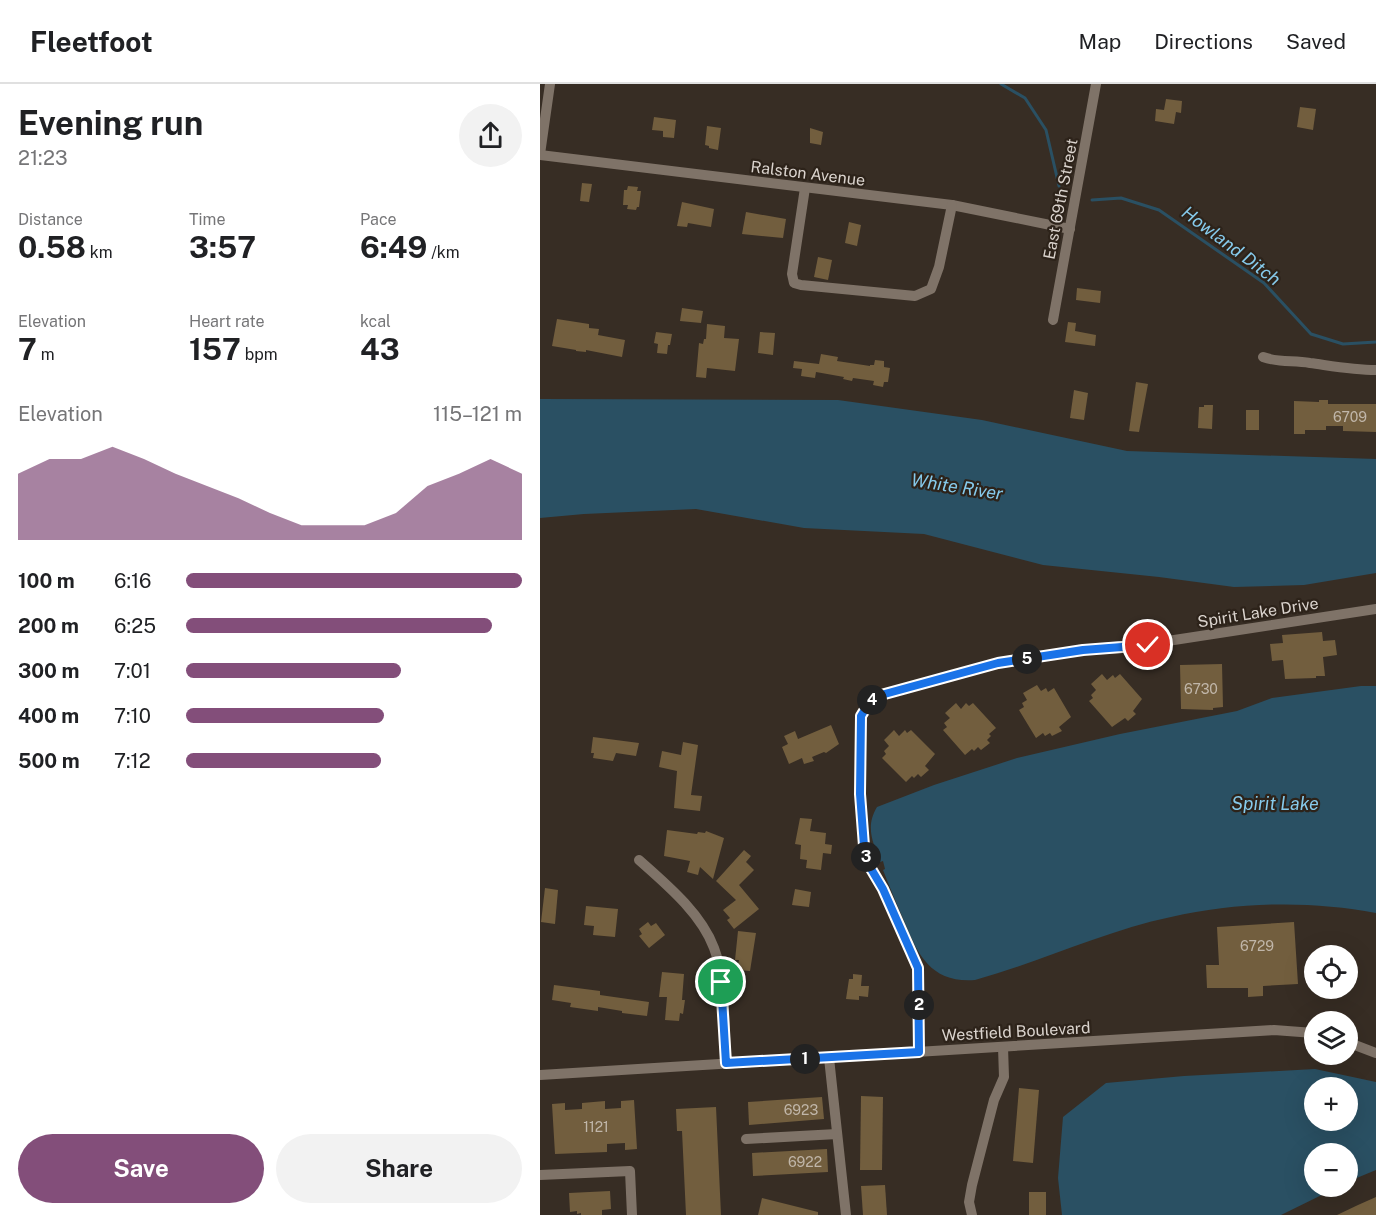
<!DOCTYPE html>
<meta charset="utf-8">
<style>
body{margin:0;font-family:"Public Sans",sans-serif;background:#f2f2f2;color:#202124;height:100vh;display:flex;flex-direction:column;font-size:22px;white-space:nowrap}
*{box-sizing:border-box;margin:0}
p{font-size:20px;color:#757577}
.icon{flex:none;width:33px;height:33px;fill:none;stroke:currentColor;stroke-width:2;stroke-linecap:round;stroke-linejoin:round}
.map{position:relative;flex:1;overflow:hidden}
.side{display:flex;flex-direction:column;background:#fff;width:540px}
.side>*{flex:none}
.buttons{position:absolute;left:764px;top:861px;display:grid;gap:12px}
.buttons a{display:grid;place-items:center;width:54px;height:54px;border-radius:50%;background:#fff;box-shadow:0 6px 24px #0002;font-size:30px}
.pin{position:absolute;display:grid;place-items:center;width:51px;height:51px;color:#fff;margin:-26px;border:3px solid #fff;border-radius:50%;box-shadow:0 2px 6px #0007}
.km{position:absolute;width:30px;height:30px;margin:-15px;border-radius:50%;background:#222;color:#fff;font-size:16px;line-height:30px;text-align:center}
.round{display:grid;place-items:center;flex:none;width:63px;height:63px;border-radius:32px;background:#f2f2f2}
.head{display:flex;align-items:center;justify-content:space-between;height:102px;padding:0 18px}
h1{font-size:33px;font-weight:700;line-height:45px}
.metrics{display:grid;grid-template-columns:repeat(3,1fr);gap:9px;height:102px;padding:6px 18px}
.metrics div{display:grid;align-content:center}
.metrics b{font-size:30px;font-weight:700}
.metrics small{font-size:16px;font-weight:400}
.metrics p{font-size:16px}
.chart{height:168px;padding:12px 18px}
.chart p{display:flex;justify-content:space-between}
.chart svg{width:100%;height:108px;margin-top:6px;fill:#834e7a;opacity:.7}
.primary-button{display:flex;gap:12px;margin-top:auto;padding:12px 18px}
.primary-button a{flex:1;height:69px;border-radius:36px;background:#834e7a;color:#fff;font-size:24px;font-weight:700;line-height:69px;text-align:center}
.primary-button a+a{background:#f2f2f2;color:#202124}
ul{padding:0 18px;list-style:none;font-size:20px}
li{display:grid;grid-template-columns:96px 72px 1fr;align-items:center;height:45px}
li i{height:15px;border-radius:8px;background:#834e7a}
header{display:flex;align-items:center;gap:36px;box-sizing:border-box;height:84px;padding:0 30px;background:#fff;border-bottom:2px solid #e0e0e0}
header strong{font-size:28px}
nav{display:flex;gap:33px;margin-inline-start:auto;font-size:21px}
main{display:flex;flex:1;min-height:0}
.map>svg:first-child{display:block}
.water{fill:#2a5063;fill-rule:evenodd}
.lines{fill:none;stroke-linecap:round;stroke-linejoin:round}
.stream{stroke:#2a5063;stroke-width:3}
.building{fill:#725e3e}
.minor{stroke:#7f7368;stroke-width:10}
.route-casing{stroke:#fff;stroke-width:12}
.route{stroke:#1a73e8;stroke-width:8}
.labels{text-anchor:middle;stroke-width:4.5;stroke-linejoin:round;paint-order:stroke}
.number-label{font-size:14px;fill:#c0b6a9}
.street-label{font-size:16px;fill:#dad3cd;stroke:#2d231a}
.water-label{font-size:18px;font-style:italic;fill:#86caeb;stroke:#2d231a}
</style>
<header>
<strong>Fleetfoot</strong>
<nav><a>Map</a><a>Directions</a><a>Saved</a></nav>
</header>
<main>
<section class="side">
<div class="head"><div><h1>Evening run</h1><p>21:23</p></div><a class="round"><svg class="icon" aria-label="share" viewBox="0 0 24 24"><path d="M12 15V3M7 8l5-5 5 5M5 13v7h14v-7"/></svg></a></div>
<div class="metrics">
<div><p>Distance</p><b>0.58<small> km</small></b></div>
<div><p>Time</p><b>3:57</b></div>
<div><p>Pace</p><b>6:49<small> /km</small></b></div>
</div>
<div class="metrics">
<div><p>Elevation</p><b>7<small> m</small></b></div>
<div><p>Heart rate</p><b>157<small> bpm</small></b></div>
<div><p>kcal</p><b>43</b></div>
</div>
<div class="chart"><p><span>Elevation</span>115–121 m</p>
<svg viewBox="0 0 160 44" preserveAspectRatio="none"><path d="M0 44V17L10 11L20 11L30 6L40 11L50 17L60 22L70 27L80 33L90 38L100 38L110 38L120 33L130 22L140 17L150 11L160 17V44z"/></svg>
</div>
<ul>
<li><b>100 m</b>6:16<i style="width:100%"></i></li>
<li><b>200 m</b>6:25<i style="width:91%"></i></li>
<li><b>300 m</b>7:01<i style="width:64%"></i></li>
<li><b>400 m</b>7:10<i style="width:59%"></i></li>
<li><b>500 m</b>7:12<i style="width:58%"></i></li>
</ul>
<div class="primary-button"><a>Save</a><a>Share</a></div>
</section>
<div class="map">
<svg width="836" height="1131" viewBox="0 0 836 1131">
<rect width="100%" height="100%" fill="#372d24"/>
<g class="water">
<path d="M 0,315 L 298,316 L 442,336 L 587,367 L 836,375 L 836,489 L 764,501 L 694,503 L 619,493 L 503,481 L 384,450 L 264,444 L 156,425 L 44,430 L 0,434 Z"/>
<path d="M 821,602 L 836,602 L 836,829 C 769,816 698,818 631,833 C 564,847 501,878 435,896 C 393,899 379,874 365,839 C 357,821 350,804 343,786 L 345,785 L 343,777 L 340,778 C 333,758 325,743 337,723 L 394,701 L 477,674 L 580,650 L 697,627 L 732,614 Z"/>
<path d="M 775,985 L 836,998 L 836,1086 L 807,1098 L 807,1070 L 774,1070 L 774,1102 L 798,1103 L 741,1131 L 522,1131 L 518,1094 L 523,1033 L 566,999 L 644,992 ZM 774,1004 L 807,1004 L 807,1036 L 774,1036 Z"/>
</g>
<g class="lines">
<g class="stream">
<path d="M 461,0 L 485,14 L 506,46 L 519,102"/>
<path d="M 552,116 L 581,114 L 619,126 L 724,199 L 771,250 L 803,260 L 836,258"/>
</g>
</g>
<g class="building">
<path d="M 626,15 L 642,17 L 641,29 L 636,28 L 634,40 L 615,37 L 616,25 L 624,26 Z"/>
<path d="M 760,23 L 776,25 L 773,46 L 757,43 Z"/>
<path d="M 114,33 L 136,36 L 134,54 L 123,53 L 123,47 L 112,46 Z"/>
<path d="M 167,42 L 181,44 L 178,66 L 169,64 L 169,62 L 165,61 Z"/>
<path d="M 270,44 L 283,48 L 281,61 L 270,59 Z"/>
<path d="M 42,99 L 52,100 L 49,118 L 40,117 Z"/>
<path d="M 88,102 L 98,103 L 97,107 L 101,107 L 99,123 L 97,123 L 96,126 L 87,125 L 88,121 L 83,121 L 84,106 L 87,106 Z"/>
<path d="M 142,118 L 174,125 L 171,143 L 148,139 L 147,143 L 137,142 Z"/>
<path d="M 206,128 L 246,135 L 243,154 L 202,150 Z"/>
<path d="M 309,138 L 321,141 L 317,162 L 305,159 Z"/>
<path d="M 278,173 L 292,176 L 288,196 L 274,193 Z"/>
<path d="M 537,204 L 561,207 L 560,219 L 536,216 Z"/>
<path d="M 142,224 L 163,227 L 161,239 L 140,237 Z"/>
<path d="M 17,235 L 49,240 L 49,244 L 59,245 L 58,251 L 85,256 L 82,273 L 46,266 L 46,268 L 36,267 L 36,266 L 12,262 Z"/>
<path d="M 528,238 L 536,239 L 535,247 L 556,251 L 555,262 L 525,258 Z"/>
<path d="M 167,240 L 185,242 L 184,254 L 199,255 L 195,287 L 167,284 L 166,294 L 156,293 L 159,259 L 163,260 L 164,255 L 166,255 Z"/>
<path d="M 116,248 L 132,250 L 130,261 L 128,261 L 127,270 L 117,269 L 118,260 L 114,259 Z"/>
<path d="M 220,248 L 235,249 L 233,271 L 218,269 Z"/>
<path d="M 281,270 L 298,273 L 297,277 L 330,282 L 330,281 L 334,281 L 335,276 L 344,277 L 344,283 L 350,284 L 348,298 L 344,298 L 343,303 L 333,301 L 334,297 L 313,294 L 312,297 L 303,295 L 304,293 L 276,288 L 275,294 L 261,292 L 262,285 L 253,284 L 254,277 L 279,280 Z"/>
<path d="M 596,298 L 608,300 L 599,348 L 589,347 Z"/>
<path d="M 534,306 L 548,309 L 544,336 L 530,334 Z"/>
<path d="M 779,316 L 788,316 L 788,320 L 836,320 L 836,348 L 803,347 L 803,342 L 786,342 L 786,346 L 765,346 L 765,350 L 754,350 L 754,317 L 779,318 Z"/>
<path d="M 664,321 L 673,321 L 672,345 L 658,344 L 659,323 L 664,323 Z"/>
<rect x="706" y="326" width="13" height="20"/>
<path d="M 782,548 L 783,557 L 795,556 L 797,571 L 783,573 L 785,592 L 776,592 L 776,594 L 745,595 L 743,576 L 732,577 L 730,560 L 743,559 L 742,551 Z"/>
<path d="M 682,580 L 683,623 L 673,624 L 673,626 L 641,625 L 640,581 Z"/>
<path d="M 562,590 L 567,596 L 573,591 L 575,594 L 580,590 L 602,615 L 593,627 L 596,630 L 588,637 L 585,634 L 572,643 L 549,617 L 553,614 L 551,611 L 556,606 L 551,600 Z"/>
<path d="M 497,601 L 501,607 L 506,604 L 508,608 L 514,604 L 531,633 L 519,643 L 522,647 L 512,652 L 510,649 L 505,652 L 503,649 L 496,654 L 479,626 L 484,623 L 482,619 L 487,616 L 483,609 Z"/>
<path d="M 416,619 L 421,625 L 426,619 L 429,622 L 433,619 L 456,644 L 449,650 L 451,652 L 447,656 L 450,659 L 441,666 L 438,663 L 434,667 L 432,665 L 425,671 L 403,646 L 407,643 L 404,639 L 410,634 L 405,629 Z"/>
<path d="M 291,641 L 299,660 L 286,669 L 284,668 L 272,673 L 274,677 L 264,680 L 262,674 L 249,680 L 242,663 L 248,660 L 244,652 L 255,647 L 258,655 Z"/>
<path d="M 354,646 L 359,652 L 365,646 L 367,649 L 371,646 L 395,670 L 385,682 L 389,686 L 381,693 L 378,690 L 374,694 L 372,692 L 366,698 L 342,674 L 346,670 L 344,667 L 349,662 L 344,656 Z"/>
<path d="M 53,653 L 99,659 L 96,672 L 76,669 L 73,677 L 53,674 L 54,669 L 51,669 Z"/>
<path d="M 143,658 L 158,661 L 151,711 L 162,712 L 160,727 L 134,724 L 137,687 L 119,683 L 122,667 L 141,671 Z"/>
<path d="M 260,734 L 272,735 L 270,747 L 286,749 L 285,760 L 292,761 L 291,770 L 283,769 L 281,786 L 266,784 L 267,776 L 260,775 L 261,761 L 255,760 Z"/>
<path d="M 127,746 L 157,750 L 158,748 L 165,749 L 166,747 L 184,754 L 173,795 L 160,783 L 158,791 L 147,788 L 150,777 L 124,772 Z"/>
<path d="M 204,766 L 211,772 L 206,778 L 214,786 L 199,801 L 219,825 L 194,845 L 187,836 L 190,834 L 183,826 L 196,816 L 176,797 Z"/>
<path d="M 5,804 L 18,806 L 15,840 L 1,838 Z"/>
<path d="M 255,805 L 271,808 L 269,823 L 252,821 Z"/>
<path d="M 46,822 L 78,825 L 75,853 L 53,851 L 54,842 L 44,841 Z"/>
<path d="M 108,838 L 111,842 L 116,839 L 125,851 L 109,864 L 99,852 L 102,850 L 99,845 Z"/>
<path d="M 754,838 L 758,900 L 723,902 L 723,912 L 708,913 L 708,904 L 667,904 L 666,881 L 679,881 L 677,843 Z"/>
<path d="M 198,847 L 216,849 L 210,887 L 197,886 L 199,876 L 195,876 Z"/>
<path d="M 122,888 L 144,890 L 142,916 L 145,916 L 143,930 L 140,929 L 139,937 L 125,936 L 127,913 L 119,913 Z"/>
<path d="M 313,890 L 322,891 L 321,902 L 329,902 L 328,913 L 319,912 L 319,916 L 306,915 L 309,895 L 313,895 Z"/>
<path d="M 14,901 L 60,907 L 60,911 L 109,918 L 107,932 L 82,929 L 82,927 L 58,923 L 58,927 L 30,923 L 31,919 L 12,916 Z"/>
<path d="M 479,1004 L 499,1006 L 493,1079 L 473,1077 Z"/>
<path d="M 321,1012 L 343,1013 L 342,1086 L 320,1086 Z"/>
<path d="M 282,1013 L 284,1035 L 209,1041 L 208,1018 Z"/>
<path d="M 94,1016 L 97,1065 L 85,1066 L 85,1059 L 67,1060 L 67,1068 L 15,1070 L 12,1020 L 25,1019 L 25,1026 L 42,1025 L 42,1019 L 65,1017 L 65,1025 L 81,1024 L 81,1017 Z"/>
<path d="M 176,1023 L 181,1131 L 146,1131 L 142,1047 L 137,1047 L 136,1025 Z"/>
<path d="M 287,1065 L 288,1088 L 213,1092 L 212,1069 Z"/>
<path d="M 345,1101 L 347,1131 L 323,1131 L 321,1102 Z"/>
<path d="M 70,1107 L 71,1125 L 62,1126 L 62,1131 L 41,1131 L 41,1129 L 37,1130 L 37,1127 L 30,1128 L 29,1109 Z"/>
<rect x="489" y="1108" width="17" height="23"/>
<path d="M 836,1113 L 836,1131 L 797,1131 L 818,1121 Z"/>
<path d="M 222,1114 L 278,1128 L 278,1131 L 218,1131 Z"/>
</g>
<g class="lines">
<g class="minor">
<path d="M 0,70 L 10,0"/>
<path d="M 0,71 L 412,121 L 530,145"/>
<path d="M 265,104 L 252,190 L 254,199 L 261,201 L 375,212 L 391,205 L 399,183 L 412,121"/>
<path d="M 513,236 L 556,0"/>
<path d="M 723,273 C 739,279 753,276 770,279 C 792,282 813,286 836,286"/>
<path d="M 99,776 C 126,800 161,829 174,864 C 186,895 184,945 186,979"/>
<path d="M 807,958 L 836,969"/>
<path d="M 379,968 L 378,884 L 343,805 L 327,778 L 324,762 L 320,710 L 321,632 L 331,616 L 344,610 L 458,579 L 543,566 L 608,560 L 836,525"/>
<path d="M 289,974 L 306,1131"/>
<path d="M 0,991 L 734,946 L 774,949"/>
<path d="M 206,1055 L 297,1050"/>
<path d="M 0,1091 L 90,1087 L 92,1131"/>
<path d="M 432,1131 L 429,1118 L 432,1101 L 454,1016 L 464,993 L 463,963"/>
</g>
</g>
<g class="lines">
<g class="route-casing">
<path id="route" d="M 181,898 L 186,979 L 379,968 L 378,884 L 343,805 L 327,778 L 324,762 L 320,710 L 321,632 L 331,616 L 341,611 L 458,579 L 543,566 L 608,561"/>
</g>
<use href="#route" class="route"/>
</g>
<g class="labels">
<g class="number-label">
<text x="810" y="338">6709</text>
<text x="661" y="610">6730</text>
<text x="717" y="867">6729</text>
<text x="261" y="1031">6923</text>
<text x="56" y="1048">1121</text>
<text x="265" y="1083">6922</text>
</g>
<g class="street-label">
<text transform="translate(268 89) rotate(7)" y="6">Ralston Avenue</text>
<text transform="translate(520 115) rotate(-79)" y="6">East 69th Street</text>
<text transform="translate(718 528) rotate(-9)" y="6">Spirit Lake Drive</text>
<text transform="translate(476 947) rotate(-3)" y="6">Westfield Boulevard</text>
</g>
<g class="water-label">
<text transform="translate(691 162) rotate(37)" y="6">Howland Ditch</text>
<text transform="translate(417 403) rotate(9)" y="6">White River</text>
<text x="735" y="726">Spirit Lake</text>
</g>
</g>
</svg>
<div class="buttons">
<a><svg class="icon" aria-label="locate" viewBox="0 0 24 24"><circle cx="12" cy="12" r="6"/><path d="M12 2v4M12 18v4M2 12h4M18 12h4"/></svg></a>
<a><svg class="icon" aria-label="layers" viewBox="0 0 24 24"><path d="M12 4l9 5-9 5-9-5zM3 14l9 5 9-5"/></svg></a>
<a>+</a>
<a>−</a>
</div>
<div class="pin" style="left:181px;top:898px;background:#1e9e55"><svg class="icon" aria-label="arrive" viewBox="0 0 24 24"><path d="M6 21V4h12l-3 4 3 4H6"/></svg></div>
<div class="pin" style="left:608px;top:561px;background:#d93025"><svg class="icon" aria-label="check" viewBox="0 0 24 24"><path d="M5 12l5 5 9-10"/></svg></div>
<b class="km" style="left:265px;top:975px">1</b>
<b class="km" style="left:379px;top:921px">2</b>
<b class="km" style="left:326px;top:773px">3</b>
<b class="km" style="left:332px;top:616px">4</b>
<b class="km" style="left:487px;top:575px">5</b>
</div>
</main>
